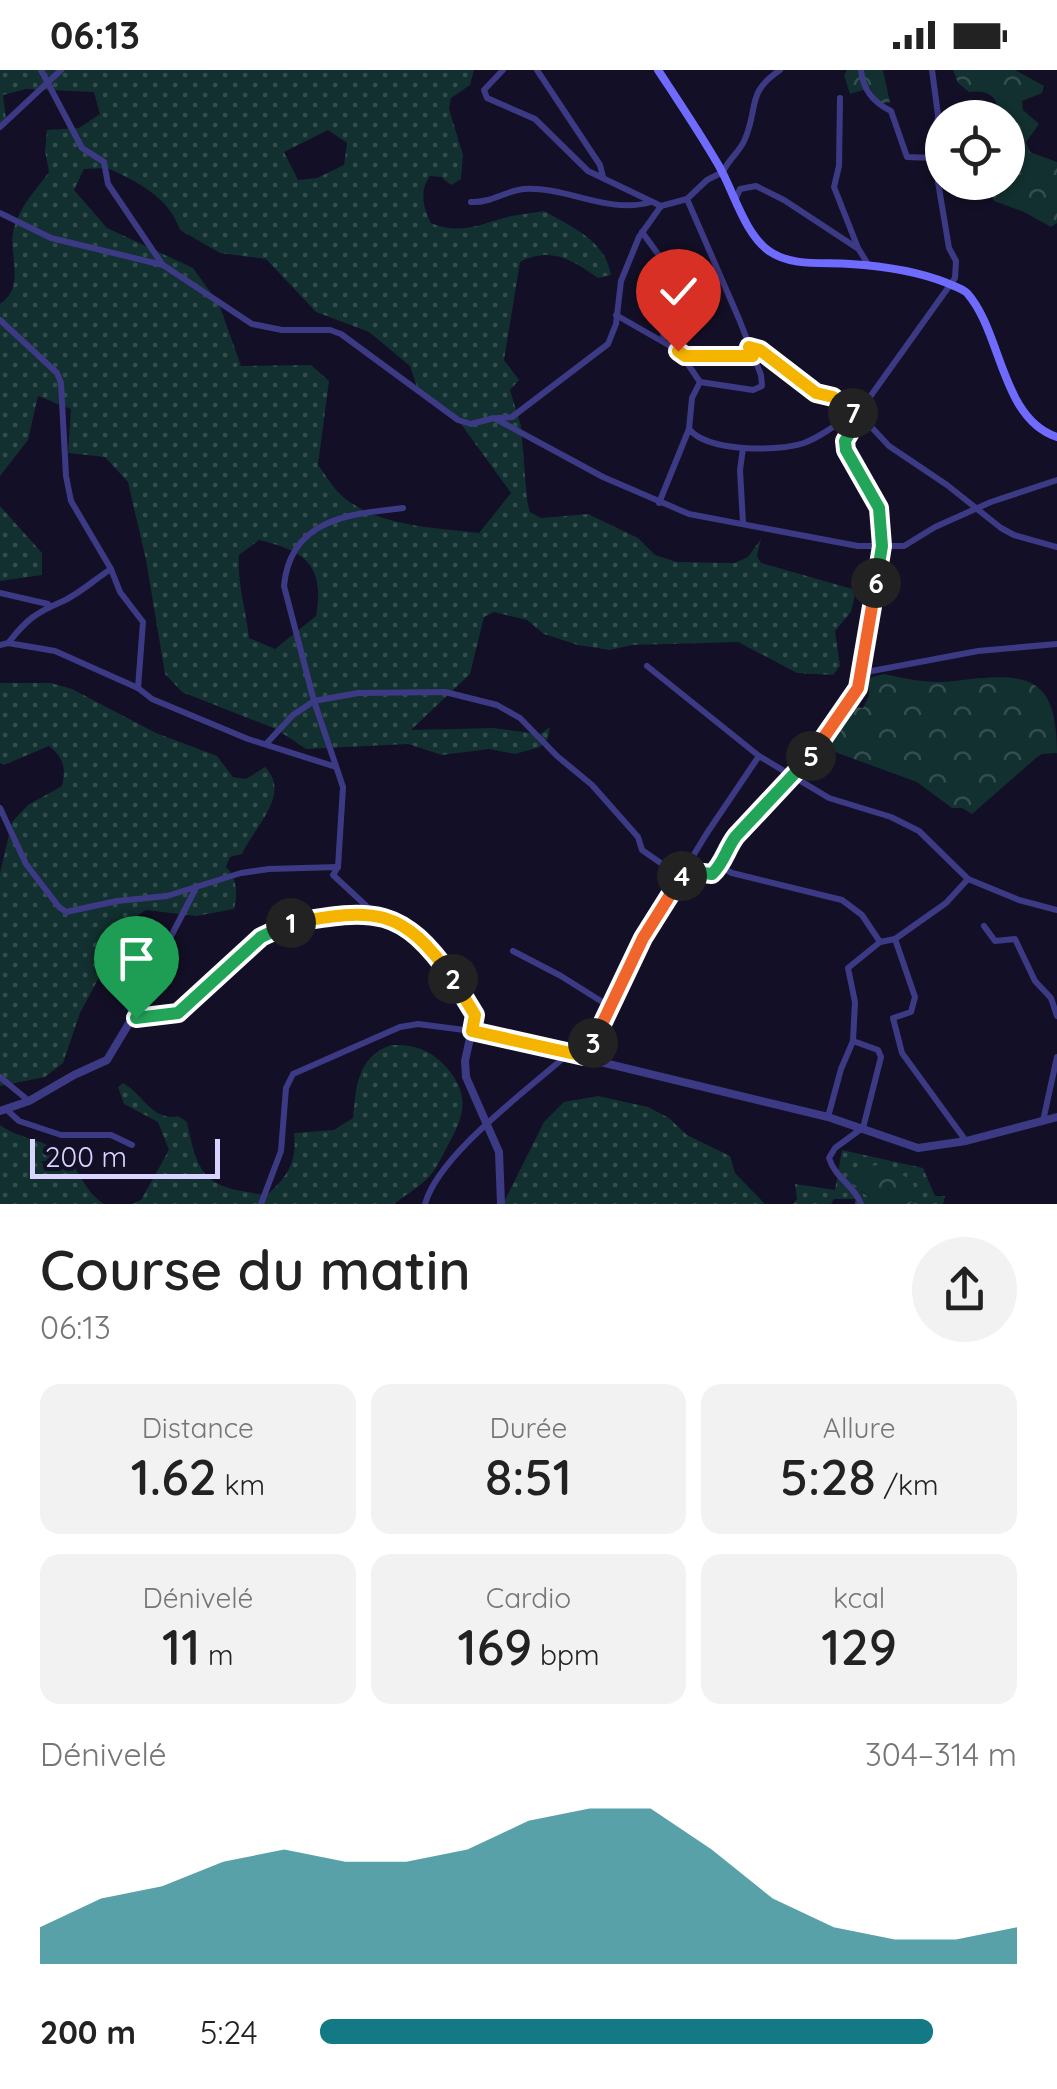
<!DOCTYPE html>
<html lang="fr">
<meta charset="utf-8">
<style>
body{margin:0;font-family:Quicksand,sans-serif;background:#f2f2f2;color:#222;height:100vh;display:flex;flex-direction:column;font-size:38px;white-space:nowrap}
*{box-sizing:border-box;margin:0}
p{font-size:32px;color:#767676}
.icon{flex:none;width:55px;height:55px;fill:none;stroke:currentColor;stroke-width:2;stroke-linecap:round;stroke-linejoin:round}
.map{position:relative;height:1134px;overflow:hidden}
.drawer{display:flex;flex-direction:column;background:#fff;flex:1}
.drawer>*{flex:none}
.tools{position:absolute;left:925px;top:30px;display:grid;gap:20px}
.tools a{display:grid;place-items:center;width:100px;height:100px;border-radius:50%;background:#fff;box-shadow:0 2px 8px #0004;font-size:50px}
.scale{position:absolute;left:30px;bottom:25px;width:190px;box-sizing:border-box;padding-left:10px;border:5px solid #d9d4ff;border-top:0;font-size:28px;line-height:35px;white-space:nowrap;color:#d9d4ff;-webkit-text-stroke:8px #130f26;paint-order:stroke}
.pin{position:absolute;display:grid;place-items:center;width:85px;height:85px;color:#fff;margin:-102px -42px;border-radius:50% 50% 50% 0;rotate:-45deg;box-shadow:0 0 10px #0007}
.pin .icon{rotate:45deg}
.km{position:absolute;width:50px;height:50px;margin:-25px;border-radius:50%;background:#222;color:#fff;font-size:28px;line-height:50px;text-align:center}
.round{display:grid;place-items:center;flex:none;width:105px;height:105px;border-radius:52px;background:#f2f2f2}
.head{display:flex;align-items:center;justify-content:space-between;height:170px;padding:0 40px}
h1{font-size:55px;font-weight:600;line-height:75px}
.figures{display:grid;grid-template-columns:repeat(3,1fr);gap:15px;height:170px;padding:10px 40px}
.figures div{display:grid;align-content:center;border-radius:20px;background:#f2f2f2;text-align:center}
.figures b{font-size:50px;font-weight:600}
.figures small{font-size:28px;font-weight:400}
.figures p{font-size:28px}
.chart{height:280px;padding:20px 40px}
.chart p{display:flex;justify-content:space-between}
.chart svg{width:100%;height:180px;margin-top:10px;fill:#137a85;opacity:.7}
ul{padding:0 40px;list-style:none;font-size:32px}
li{display:grid;grid-template-columns:160px 120px 1fr;align-items:center;height:75px}
li i{height:25px;border-radius:12px;background:#137a85}
.status{display:flex;justify-content:space-between;align-items:center;height:70px;padding:0 50px;background:#fff;direction:ltr}
.status svg{height:28px;fill:currentColor}
.map>svg:first-child{display:block}
.grass{fill:url(#grass-dots);fill-rule:evenodd}
.forest{fill:url(#forest-crowns)}
.lines{fill:none;stroke-linecap:round;stroke-linejoin:round}
.minor{stroke:#3d3a85;stroke-width:6}
.tertiary{stroke:#3d3a85;stroke-width:8}
.secondary{stroke:#6f6bff;stroke-width:8}
.split-1-casing{stroke:#fff;stroke-width:20}
.split-2-casing{stroke:#fff;stroke-width:20}
.split-3-casing{stroke:#fff;stroke-width:20}
.split-4-casing{stroke:#fff;stroke-width:20}
.split-5-casing{stroke:#fff;stroke-width:20}
.split-6-casing{stroke:#fff;stroke-width:20}
.split-7-casing{stroke:#fff;stroke-width:20}
.split-8-casing{stroke:#fff;stroke-width:20}
.split-1{stroke:#22a559;stroke-width:12}
.split-2{stroke:#f5b400;stroke-width:12}
.split-3{stroke:#f5b400;stroke-width:12}
.split-4{stroke:#f0652b;stroke-width:12}
.split-5{stroke:#22a559;stroke-width:12}
.split-6{stroke:#f0652b;stroke-width:12}
.split-7{stroke:#22a559;stroke-width:12}
.split-8{stroke:#f5b400;stroke-width:12}
</style>
<div class="status"><b>06:13</b><svg viewBox="0 0 49 12"><path d="M0 12V9h3v3zM5 12V6h3v6zM10 12V3h3v9zM15 12V0h3v12zM26 1h20v11H26zM47 4h2v5h-2z"/></svg></div>
<div class="map">
<svg width="1057" height="1134" viewBox="0 0 1057 1134">
<defs>
<pattern id="grass-dots" width="8" height="8" patternUnits="userSpaceOnUse" patternTransform="scale(2.5)"><rect width="8" height="8" fill="#12302f"/><path d="M2 2h.1M6 6h.1" fill="none" stroke="#344d4e" stroke-width="1.8" stroke-linecap="round"/></pattern>
<pattern id="forest-crowns" width="20" height="18" patternUnits="userSpaceOnUse" patternTransform="scale(2.5)"><rect width="20" height="18" fill="#12302f"/><path d="M2 6a3 3 0 1 1 6 0M12 15a3 3 0 1 1 6 0" fill="none" stroke="#344d4e"/></pattern>
</defs>
<rect width="100%" height="100%" fill="#130f26"/>
<g class="grass">
<path d="M 0,0 L 474,0 L 470,15 L 451,28 L 449,39 L 463,85 L 461,109 L 451,115 L 441,107 L 430,106 C 419,121 423,137 431,153 C 462,166 482,153 511,146 C 522,144 534,143 544,141 C 572,157 605,170 611,205 L 598,208 C 573,190 550,176 520,192 L 504,290 L 519,310 L 510,320 L 521,356 L 527,430 L 530,442 L 541,448 L 588,444 L 638,468 L 655,485 L 677,492 L 735,493 L 748,487 L 761,469 L 757,486 L 761,493 L 856,520 L 851,542 L 835,561 L 840,596 L 833,605 L 797,603 L 738,572 L 632,575 L 610,580 L 578,575 L 544,564 L 527,550 L 494,542 L 484,547 L 470,604 L 411,660 L 493,658 L 540,664 L 550,657 L 548,668 L 540,677 L 515,684 L 489,679 L 442,685 L 408,674 L 306,679 L 276,659 L 182,622 L 165,604 L 146,490 L 128,412 L 105,387 L 68,383 L 71,339 L 38,326 L 28,370 L 0,406 L 0,234 C 27,216 7,183 14,158 C 20,136 36,120 49,102 L 45,81 L 47,60 L 79,58 L 100,44 L 94,22 L 26,19 L 3,25 L 6,49 L 0,57 ZM 328,60 L 347,73 L 344,95 L 317,108 L 298,110 L 284,82 ZM 107,98 C 135,110 170,128 180,160 L 220,183 L 266,189 L 316,242 L 369,262 L 410,296 L 417,317 L 458,350 L 511,423 L 479,463 C 432,457 372,457 337,421 C 330,413 324,403 318,395 L 329,311 L 311,295 L 241,296 L 219,234 L 193,198 L 107,158 L 74,120 L 84,99 ZM 259,470 C 306,481 325,496 316,546 L 275,579 L 249,568 C 246,539 237,513 239,485 Z"/>
<path d="M 0,436 L 42,483 L 42,505 L 0,511 Z"/>
<path d="M 0,613 L 51,613 L 72,619 L 156,663 L 217,686 L 233,707 L 246,709 L 265,697 C 292,724 254,757 242,784 L 230,787 L 226,797 C 237,807 238,825 234,839 L 196,846 L 146,840 L 129,851 L 80,943 L 63,993 L 45,1007 L 0,1016 L 0,803 L 12,752 L 28,735 L 62,716 C 66,698 64,688 49,676 L 4,695 L 0,693 Z"/>
<path d="M 391,975 C 414,974 432,980 447,998 C 471,1026 464,1047 447,1077 C 441,1088 435,1102 426,1110 C 416,1119 404,1126 394,1134 L 132,1134 L 141,1130 L 169,1080 L 158,1052 L 124,1034 L 118,1017 L 123,1013 C 143,1024 153,1052 178,1046 L 187,1052 C 199,1112 208,1117 267,1125 C 288,1106 297,1092 294,1063 L 334,1060 L 353,1048 C 356,1017 357,987 391,975 Z"/>
<path d="M 598,1026 L 648,1037 L 669,1048 L 687,1065 L 730,1086 L 735,1103 L 765,1134 L 503,1134 L 544,1052 L 564,1032 Z"/>
<path d="M 0,1055 C 17,1068 41,1069 59,1081 C 80,1096 82,1120 104,1134 L 0,1134 Z"/>
<path d="M 842,1080 L 923,1098 L 935,1126 L 945,1126 L 943,1134 L 910,1134 L 917,1125 L 861,1121 L 869,1127 L 869,1134 L 855,1134 L 855,1129 L 834,1129 L 831,1134 L 793,1134 L 797,1129 L 795,1114 L 835,1120 Z"/>
</g>
<g class="forest">
<path d="M 847,0 L 883,0 L 890,33 L 879,33 L 870,18 L 850,24 L 844,5 Z"/>
<path d="M 953,0 L 1015,0 L 1044,16 L 1042,23 L 1022,31 L 1023,40 L 1039,54 L 1026,72 L 1030,82 L 1057,92 L 1057,153 L 1051,157 L 1024,142 L 994,131 L 984,113 L 1008,112 L 1008,48 L 990,47 L 998,41 C 997,24 985,20 969,22 L 958,13 Z"/>
<path d="M 884,604 C 907,609 930,614 954,611 C 1024,603 1057,601 1057,683 L 1042,684 L 1036,688 L 972,744 L 962,738 L 952,738 L 917,712 L 813,674 L 832,645 L 844,636 L 863,638 L 869,626 L 869,608 Z"/>
<path d="M 878,1095 C 894,1100 914,1106 917,1125 L 910,1134 L 869,1134 L 869,1127 L 849,1110 L 850,1099 Z"/>
</g>
<g class="lines">
<g class="minor">
<path d="M 41,0 L 82,78 L 104,92 L 108,114 L 162,194"/>
<path d="M 503,0 L 484,20 L 487,28 L 535,49 L 588,101 L 661,136"/>
<path d="M 537,0 L 600,95 L 603,107"/>
<path d="M 861,0 C 863,21 874,33 891,41 L 907,87 L 934,88"/>
<path d="M 840,28 L 839,96 L 834,117 L 858,178 L 869,196"/>
<path d="M 0,57 L 61,0"/>
<path d="M 736,128 L 740,119 L 756,116 L 784,130 L 857,178"/>
<path d="M 471,132 C 491,133 505,121 524,119 C 566,116 609,145 651,132"/>
<path d="M 0,143 L 51,168 L 163,195 L 252,254 L 282,260 L 330,260 L 341,264 L 458,350 L 471,354 L 494,348 L 603,407 L 689,444 L 858,476 L 904,476 L 935,457 L 991,432 L 1057,410"/>
<path d="M 642,162 L 679,213 L 665,240 L 663,271"/>
<path d="M 616,245 L 679,281 L 700,312 L 753,320 L 762,316 L 761,305 L 739,249 L 687,129 L 707,110 L 723,102 C 729,88 740,82 745,69 C 759,36 746,23 780,0"/>
<path d="M 0,250 L 57,303 L 61,313 L 66,406 L 71,431 L 111,499 L 120,522 L 143,552 L 138,618"/>
<path d="M 749,277 L 760,280 L 788,299 L 816,323 L 833,327 L 860,345 L 889,376 L 947,415 L 1001,458 L 1014,465 L 1057,477"/>
<path d="M 685,286 L 753,286"/>
<path d="M 498,348 L 512,347 L 608,274 L 616,254 L 621,211 L 639,167 L 661,136 L 687,129"/>
<path d="M 689,359 C 708,382 777,382 804,373 C 822,366 837,354 852,343"/>
<path d="M 659,433 L 689,359 L 692,328 L 700,312"/>
<path d="M 743,453 L 740,400 L 743,378"/>
<path d="M 0,523 L 48,534"/>
<path d="M 9,572 C 27,549 36,543 61,532 C 78,525 95,509 111,499"/>
<path d="M 0,575 L 8,573 L 55,581 L 138,618 L 152,629 L 248,669 L 336,697"/>
<path d="M 647,596 L 759,686 L 829,728 L 891,747 L 919,761 L 968,809 L 1019,830 L 1057,840"/>
<path d="M 861,603 L 978,581 L 1057,574"/>
<path d="M 266,674 L 293,645 L 314,631 L 358,623 L 445,622 L 497,635 L 520,648 L 557,686 L 592,715 L 638,767 L 642,780 L 665,796 L 686,798"/>
<path d="M 0,738 L 26,794 L 59,837 L 66,842 L 117,831 L 167,826 L 241,803 L 269,799 L 338,797"/>
<path d="M 721,797 L 732,803 L 842,830 L 862,845 L 880,872"/>
<path d="M 685,801 L 713,804 L 722,795 L 732,772 L 807,691 L 856,624 L 873,542 L 882,452 L 879,438 L 846,380 L 845,371 L 862,338 L 955,208 L 956,191 L 949,178 L 934,88 L 938,45 L 932,0"/>
<path d="M 375,844 L 333,805 L 338,797 L 343,717 L 314,631 L 284,516 C 290,449 349,444 403,438"/>
<path d="M 984,856 L 995,871 L 1015,869 L 1035,911 L 1051,928 L 1057,946"/>
<path d="M 895,869 L 915,927 L 911,942 L 893,948 L 902,983 L 966,1071"/>
<path d="M 513,881 L 561,906 L 612,938"/>
<path d="M 131,950 L 130,928 L 167,874 L 195,820"/>
<path d="M 853,971 L 878,980 L 881,987 L 863,1058"/>
<path d="M 584,986 L 612,938 L 643,868 L 707,763 L 759,686"/>
<path d="M 0,1007 L 29,1031"/>
<path d="M 6,1039 L 19,1051 L 61,1065 L 111,1065 L 132,1075"/>
<path d="M 828,1047 L 841,999 L 853,971 L 855,932 L 848,898 L 880,872 L 895,869 L 946,833 L 968,809"/>
<path d="M 1043,1051 L 1057,987"/>
<path d="M 261,1134 L 281,1081 L 286,1018 L 293,1004 L 400,957 L 418,954 L 472,961"/>
<path d="M 425,1134 C 439,1084 528,1020 569,983"/>
<path d="M 861,1134 C 854,1115 835,1108 829,1088 L 835,1078 L 861,1059"/>
</g>
<g class="tertiary">
<path d="M 472,961 L 828,1047 L 918,1078 L 966,1071 L 1057,1047"/>
<path d="M 0,1041 L 29,1031 L 74,1005 L 107,990 L 131,950 L 170,946 L 186,939 L 270,861 L 323,848 L 375,844 L 410,859 L 420,867 L 434,882 L 475,945 L 465,991 L 466,1007 L 499,1082 L 501,1134"/>
</g>
<path class="secondary" d="M 658,0 C 679,32 700,63 719,96 C 734,122 744,163 769,181 C 792,197 823,192 850,194 C 883,196 917,201 947,213 C 953,216 962,218 967,223 C 1002,262 1001,349 1057,367"/>
</g>
<g class="lines">
<g class="split-1-casing">
<path id="split-1" d="M 136,948 L 178,943 L 261,867 L 291,853"/>
</g>
<g class="split-2-casing">
<path id="split-2" d="M 291,853 C 374,838 402,836 453,909"/>
</g>
<g class="split-3-casing">
<path id="split-3" d="M 453,909 L 475,945 L 472,961 L 584,986 L 593,973"/>
</g>
<g class="split-4-casing">
<path id="split-4" d="M 593,973 L 643,868 L 682,806"/>
</g>
<g class="split-5-casing">
<path id="split-5" d="M 682,806 L 685,801 L 712,804 C 724,793 726,779 736,766 L 811,686"/>
</g>
<g class="split-6-casing">
<path id="split-6" d="M 811,686 L 858,618 L 876,513"/>
</g>
<g class="split-7-casing">
<path id="split-7" d="M 853,343 L 860,345 L 845,371 L 846,380 L 879,438 L 882,476 L 876,513"/>
</g>
<g class="split-8-casing">
<path id="split-8" d="M 678,281 L 685,286 L 753,286 L 749,277 L 760,280 L 816,323 L 833,327 L 853,343"/>
</g>
<use href="#split-1" class="split-1"/>
<use href="#split-2" class="split-2"/>
<use href="#split-3" class="split-3"/>
<use href="#split-4" class="split-4"/>
<use href="#split-5" class="split-5"/>
<use href="#split-6" class="split-6"/>
<use href="#split-7" class="split-7"/>
<use href="#split-8" class="split-8"/>
</g>
</svg>
<div class="tools">
<a><svg class="icon" aria-label="locate" viewBox="0 0 24 24"><circle cx="12" cy="12" r="6"/><path d="M12 2v4M12 18v4M2 12h4M18 12h4"/></svg></a>
</div>
<div class="scale">200 m</div>
<div class="pin" style="left:136px;top:948px;background:#1e9e55"><svg class="icon" aria-label="arrive" viewBox="0 0 24 24"><path d="M6 21V4h12l-3 4 3 4H6"/></svg></div>
<div class="pin" style="left:678px;top:281px;background:#d93025"><svg class="icon" aria-label="check" viewBox="0 0 24 24"><path d="M5 12l5 5 9-10"/></svg></div>
<b class="km" style="left:291px;top:853px">1</b>
<b class="km" style="left:453px;top:909px">2</b>
<b class="km" style="left:593px;top:973px">3</b>
<b class="km" style="left:682px;top:806px">4</b>
<b class="km" style="left:811px;top:686px">5</b>
<b class="km" style="left:876px;top:513px">6</b>
<b class="km" style="left:853px;top:343px">7</b>
</div>
<section class="drawer">
<div class="head"><div><h1>Course du matin</h1><p>06:13</p></div><a class="round"><svg class="icon" aria-label="share" viewBox="0 0 24 24"><path d="M12 15V3M7 8l5-5 5 5M5 13v7h14v-7"/></svg></a></div>
<div class="figures">
<div><p>Distance</p><b>1.62<small> km</small></b></div>
<div><p>Durée</p><b>8:51</b></div>
<div><p>Allure</p><b>5:28<small> /km</small></b></div>
</div>
<div class="figures">
<div><p>Dénivelé</p><b>11<small> m</small></b></div>
<div><p>Cardio</p><b>169<small> bpm</small></b></div>
<div><p>kcal</p><b>129</b></div>
</div>
<div class="chart"><p><span>Dénivelé</span>304–314 m</p>
<svg viewBox="0 0 160 44" preserveAspectRatio="none"><path d="M0 44V35L10 28L20 25L30 19L40 16L50 19L60 19L70 16L80 9L90 6L100 6L110 16L120 28L130 35L140 38L150 38L160 35V44z"/></svg>
</div>
<ul>
<li><b>200 m</b>5:24<i style="width:88%"></i></li>
</ul>
</section>
